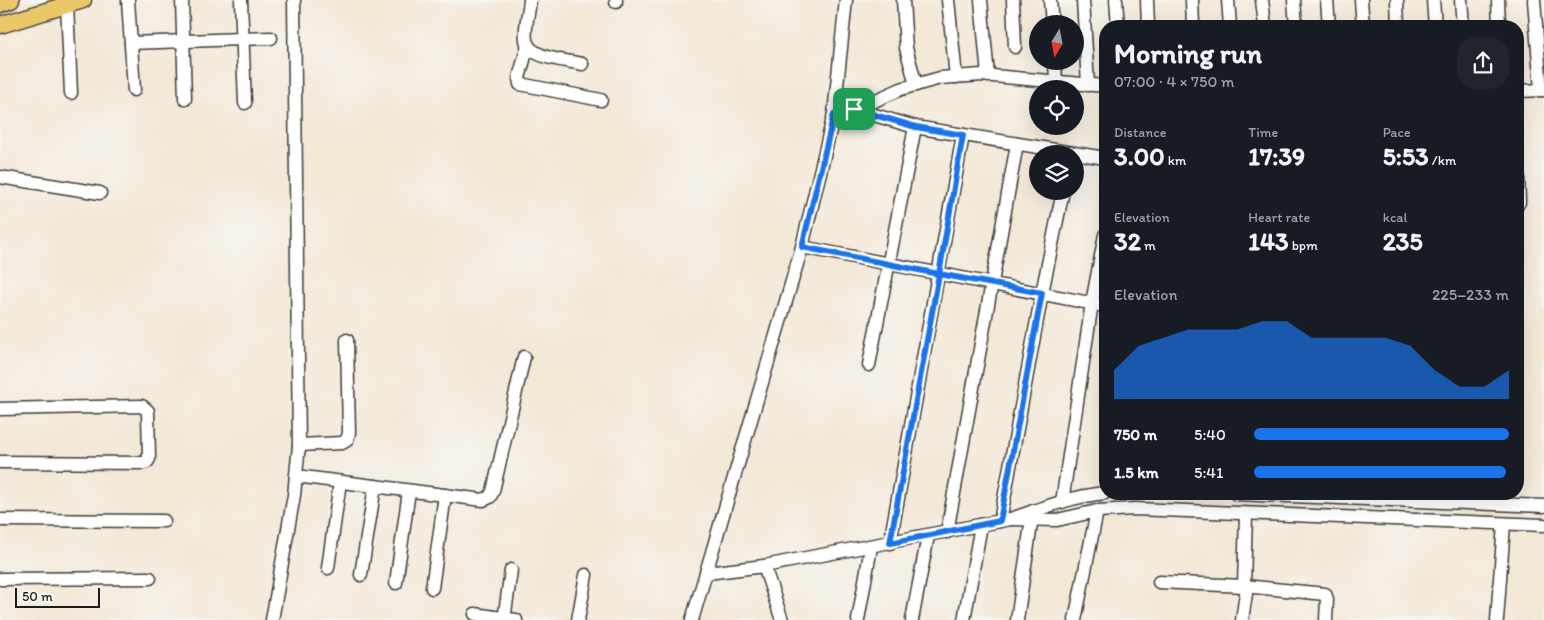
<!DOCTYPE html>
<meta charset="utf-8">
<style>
body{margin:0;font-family:Itim,sans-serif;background:#20242c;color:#f1f3f6;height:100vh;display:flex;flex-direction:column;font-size:19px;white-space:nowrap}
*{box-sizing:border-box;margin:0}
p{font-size:16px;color:#9ea1a6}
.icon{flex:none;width:28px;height:28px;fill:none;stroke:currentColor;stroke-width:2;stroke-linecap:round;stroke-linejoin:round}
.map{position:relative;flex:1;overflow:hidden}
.side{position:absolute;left:1099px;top:20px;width:425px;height:480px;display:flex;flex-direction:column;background:#171b24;border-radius:20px;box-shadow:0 5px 20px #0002}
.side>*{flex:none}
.needle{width:32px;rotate:190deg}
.tools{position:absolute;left:1029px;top:15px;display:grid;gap:10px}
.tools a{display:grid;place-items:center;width:55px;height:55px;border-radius:50%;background:#171b24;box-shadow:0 5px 20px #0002;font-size:25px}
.scale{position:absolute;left:15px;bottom:12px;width:85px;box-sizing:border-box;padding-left:5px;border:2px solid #1c1c1c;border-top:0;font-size:14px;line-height:18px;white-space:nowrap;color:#1c1c1c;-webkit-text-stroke:4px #f6f6f2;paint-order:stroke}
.pin{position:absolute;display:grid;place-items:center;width:42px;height:42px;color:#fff;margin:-21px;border-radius:10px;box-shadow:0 2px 8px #0006}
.round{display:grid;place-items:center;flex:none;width:52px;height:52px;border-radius:20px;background:#20242c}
.overview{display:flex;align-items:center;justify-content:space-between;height:85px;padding:0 15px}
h1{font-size:28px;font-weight:800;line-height:38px}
.stats{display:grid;grid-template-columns:repeat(3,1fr);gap:8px;height:85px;padding:5px 15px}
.stats div{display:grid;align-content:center}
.stats b{font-size:25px;font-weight:800}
.stats small{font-size:14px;font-weight:400}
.stats p{font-size:14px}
.chart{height:140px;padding:10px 15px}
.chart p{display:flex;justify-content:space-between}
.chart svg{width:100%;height:90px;margin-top:5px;fill:#1a73e8;opacity:.7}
ul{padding:0 15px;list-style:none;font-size:16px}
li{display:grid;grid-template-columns:80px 60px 1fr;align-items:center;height:38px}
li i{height:12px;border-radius:6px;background:#1a73e8}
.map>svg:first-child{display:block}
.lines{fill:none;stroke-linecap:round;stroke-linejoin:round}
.minor-casing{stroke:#3c3b38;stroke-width:15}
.major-casing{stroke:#3c3b38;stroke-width:19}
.minor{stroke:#fff;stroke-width:12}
.major{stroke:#eac769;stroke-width:16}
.route-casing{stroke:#fff;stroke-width:10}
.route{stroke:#1a73e8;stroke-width:6}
</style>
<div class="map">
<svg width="1544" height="620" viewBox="0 0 1544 620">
<rect width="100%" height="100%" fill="#f6f6f2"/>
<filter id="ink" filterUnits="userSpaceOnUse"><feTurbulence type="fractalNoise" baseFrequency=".02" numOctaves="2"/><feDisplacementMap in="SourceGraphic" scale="10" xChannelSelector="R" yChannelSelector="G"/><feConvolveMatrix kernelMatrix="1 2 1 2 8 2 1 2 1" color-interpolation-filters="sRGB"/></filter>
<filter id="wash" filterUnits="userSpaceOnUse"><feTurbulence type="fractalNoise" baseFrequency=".0096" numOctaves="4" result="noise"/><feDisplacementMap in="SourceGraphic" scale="20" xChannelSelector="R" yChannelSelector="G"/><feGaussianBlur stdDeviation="1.12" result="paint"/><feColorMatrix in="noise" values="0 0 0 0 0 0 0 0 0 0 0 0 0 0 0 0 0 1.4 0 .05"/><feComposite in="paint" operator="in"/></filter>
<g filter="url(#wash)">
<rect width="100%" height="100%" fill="#f4e8d7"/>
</g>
<g filter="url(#ink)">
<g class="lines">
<g class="minor-casing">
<g id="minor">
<path d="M 128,0 L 134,90"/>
<path d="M 182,0 L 185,99"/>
<path d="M 241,0 L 245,103"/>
<path d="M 530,0 C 529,12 524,28 526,40 C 529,59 566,60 582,64"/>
<path d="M 903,0 L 906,48 L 916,85"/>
<path d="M 948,0 L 956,77"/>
<path d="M 981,0 L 988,76"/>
<path d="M 1013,0 L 1015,47"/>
<path d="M 1050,0 L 1052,24"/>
<path d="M 1083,0 L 1088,85"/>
<path d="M 1116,0 L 1118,26"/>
<path d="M 1147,0 L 1148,26"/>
<path d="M 1192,0 L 1193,26"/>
<path d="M 1228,0 L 1230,26"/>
<path d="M 1262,0 L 1265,26"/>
<path d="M 1294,0 L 1296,26"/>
<path d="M 1327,0 L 1329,26"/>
<path d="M 1361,0 L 1363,26"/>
<path d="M 1397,0 L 1398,26"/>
<path d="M 1433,0 L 1435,26"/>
<path d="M 1461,0 L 1463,26"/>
<path d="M 1498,0 L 1499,26"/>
<path d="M 1534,0 L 1541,90"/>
<path d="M 616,2 L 616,0"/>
<path d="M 67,5 L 71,93"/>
<path d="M 131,43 L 271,38"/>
<path d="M 528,45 L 519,78 L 520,84 L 601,100"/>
<path d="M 1055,61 L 1056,82"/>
<path d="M 1518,91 L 1544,90"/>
<path d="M 854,109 L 915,127 L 1105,158"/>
<path d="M 834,114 L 858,108 L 901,89 L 940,78 L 982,75 L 1105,86"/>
<path d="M 1518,174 L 1519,202 L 1518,204"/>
<path d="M 0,177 L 100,193"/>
<path d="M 802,247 L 1105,306"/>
<path d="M 869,365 L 915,127"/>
<path d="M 0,409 L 142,406 L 148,411 L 149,459 L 147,462 L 144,463 L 0,462"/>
<path d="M 299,445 L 342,443 L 347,440 L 349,433 L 347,340"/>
<path d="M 296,476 L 483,500 L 490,497 L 493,491 L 524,357"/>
<path d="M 1236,494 L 1544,506"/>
<path d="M 1062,502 L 1092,303 L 1105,235"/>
<path d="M 1011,519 L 1057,520 L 1097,511 L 1135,509 L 1544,525"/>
<path d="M 0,520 L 164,521"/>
<path d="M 1000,521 L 1042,293 L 1063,191"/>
<path d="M 947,532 L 1017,144"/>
<path d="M 890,543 L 963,135"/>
<path d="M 764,566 L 782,620"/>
<path d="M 328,568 L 340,482"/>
<path d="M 707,573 L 764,566 L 1011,519 C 1042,508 1073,496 1105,493"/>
<path d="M 361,575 L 375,486"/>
<path d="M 0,579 L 150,578"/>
<path d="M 1159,582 L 1244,586 L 1325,594 L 1327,599 L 1326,620"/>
<path d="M 396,583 L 409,491"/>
<path d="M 1244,586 L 1246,514"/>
<path d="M 432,588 L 445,495"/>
<path d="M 475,614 L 516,620"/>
<path d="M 272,620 L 294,495 L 299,445 L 294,0"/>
<path d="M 504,620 L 511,570"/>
<path d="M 578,620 L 586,575"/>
<path d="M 692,620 L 802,247 L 834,114 L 846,0"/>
<path d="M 858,620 L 871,547"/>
<path d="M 912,620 L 928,536"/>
<path d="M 964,620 L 981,525"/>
<path d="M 1017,620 L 1033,511"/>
<path d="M 1075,620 L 1097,511"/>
<path d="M 1242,620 L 1247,587"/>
<path d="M 1497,620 L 1504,524"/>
</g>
</g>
<g class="major-casing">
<g id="major">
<path d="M 0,4 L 11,0"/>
<path d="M 0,25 L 83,0"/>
</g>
</g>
<use href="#minor" class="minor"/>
<use href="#major" class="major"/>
</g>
</g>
<g class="lines" filter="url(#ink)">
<g class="route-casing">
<path id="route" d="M 854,109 L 834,114 L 802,247 L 939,274 L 890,543 L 1000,521 L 1042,293 L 939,274 L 963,135 L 916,127 L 854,109"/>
</g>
<use href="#route" class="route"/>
</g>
</svg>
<div class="tools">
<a><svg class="needle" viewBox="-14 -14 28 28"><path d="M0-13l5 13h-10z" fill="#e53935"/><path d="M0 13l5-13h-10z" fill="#9ea1a6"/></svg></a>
<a><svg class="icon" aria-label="locate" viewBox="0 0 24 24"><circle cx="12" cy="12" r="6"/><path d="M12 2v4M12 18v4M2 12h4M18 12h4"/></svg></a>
<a><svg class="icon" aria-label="layers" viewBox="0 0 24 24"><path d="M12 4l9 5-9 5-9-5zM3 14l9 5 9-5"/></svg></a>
</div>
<div class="scale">50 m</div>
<div class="pin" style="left:854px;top:109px;background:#1e9e55"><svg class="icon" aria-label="arrive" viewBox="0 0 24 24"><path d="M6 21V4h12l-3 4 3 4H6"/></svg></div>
<section class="side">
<div class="overview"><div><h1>Morning run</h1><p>07:00 · 4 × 750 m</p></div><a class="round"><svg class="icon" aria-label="share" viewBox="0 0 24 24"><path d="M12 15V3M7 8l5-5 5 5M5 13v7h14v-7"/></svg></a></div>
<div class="stats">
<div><p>Distance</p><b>3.00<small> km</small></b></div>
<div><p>Time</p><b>17:39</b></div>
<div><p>Pace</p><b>5:53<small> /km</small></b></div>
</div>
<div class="stats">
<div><p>Elevation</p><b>32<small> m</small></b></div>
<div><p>Heart rate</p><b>143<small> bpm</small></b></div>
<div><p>kcal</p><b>235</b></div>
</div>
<div class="chart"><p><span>Elevation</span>225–233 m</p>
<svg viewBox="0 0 160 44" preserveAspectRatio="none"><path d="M0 44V30L10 18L20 14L30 10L40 10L50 10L60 6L70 6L80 14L90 14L100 14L110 14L120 18L130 30L140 38L150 38L160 30V44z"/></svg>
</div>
<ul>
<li><b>750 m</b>5:40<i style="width:100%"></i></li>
<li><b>1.5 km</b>5:41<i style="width:99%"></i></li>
</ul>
</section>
</div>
